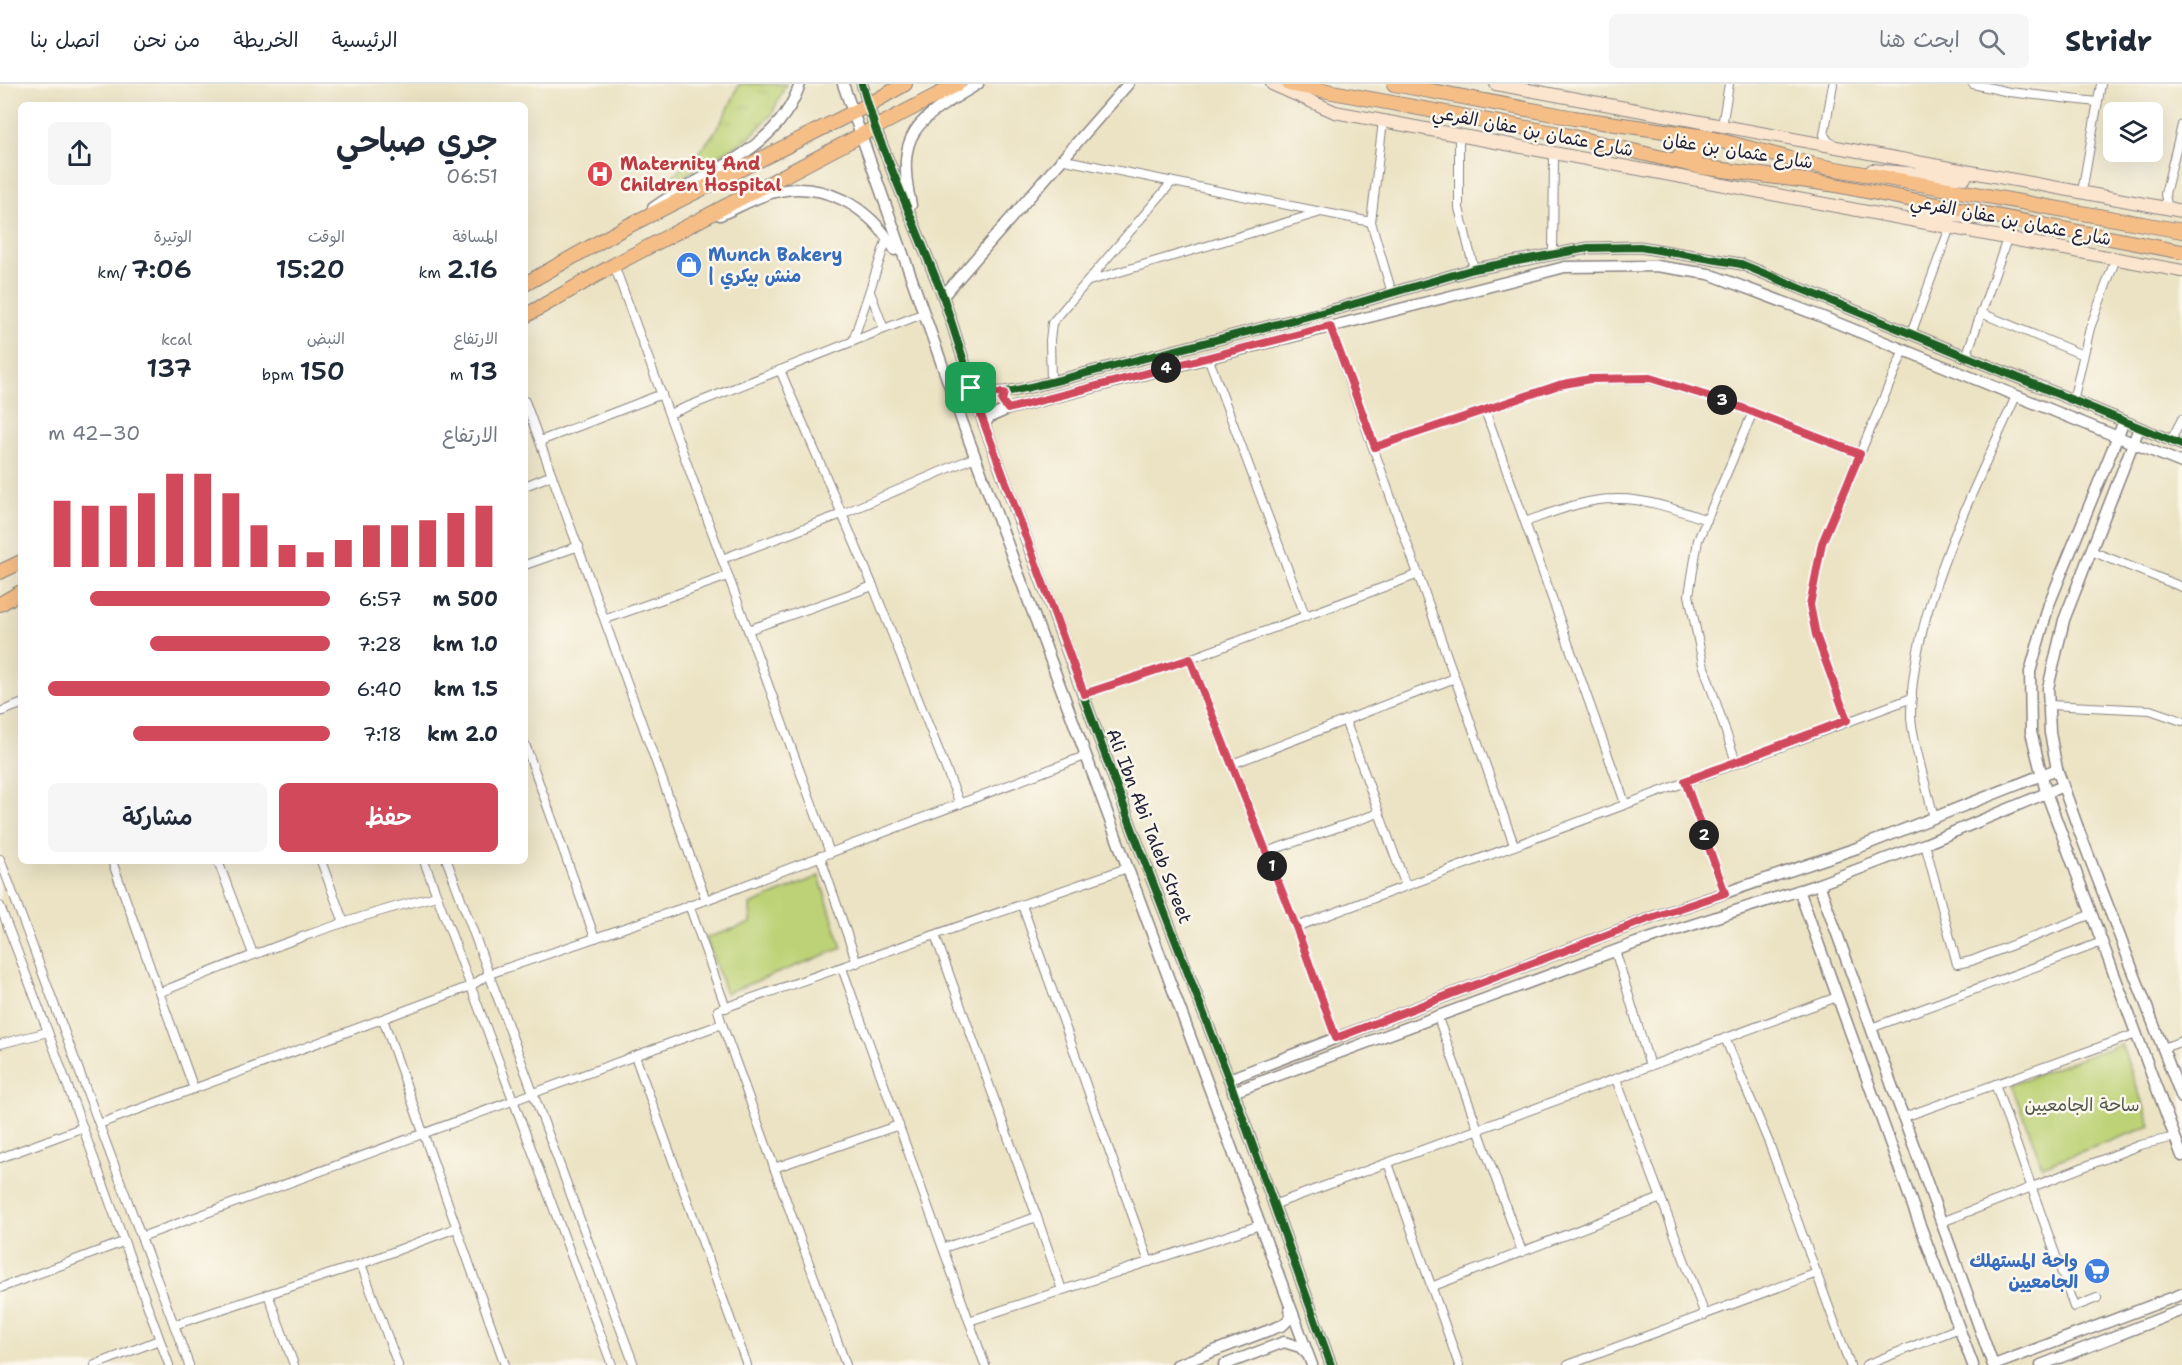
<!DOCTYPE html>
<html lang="ar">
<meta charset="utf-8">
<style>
body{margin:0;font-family:"Shantell Sans","Playpen Sans Arabic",sans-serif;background:#f6f6f7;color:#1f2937;direction:rtl;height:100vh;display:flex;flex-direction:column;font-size:22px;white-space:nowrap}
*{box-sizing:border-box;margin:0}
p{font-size:20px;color:#747a83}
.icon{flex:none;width:33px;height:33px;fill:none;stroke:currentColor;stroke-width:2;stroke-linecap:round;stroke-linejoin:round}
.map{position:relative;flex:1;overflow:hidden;direction:ltr}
.drawer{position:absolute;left:18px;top:18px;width:510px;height:762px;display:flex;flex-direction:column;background:#fff;border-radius:9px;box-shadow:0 6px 24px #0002;direction:rtl}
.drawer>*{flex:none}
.fabs{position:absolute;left:2103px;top:18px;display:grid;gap:12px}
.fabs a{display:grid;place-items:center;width:60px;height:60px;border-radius:9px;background:#fff;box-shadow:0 6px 24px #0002;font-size:30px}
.pin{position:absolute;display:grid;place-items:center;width:51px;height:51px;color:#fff;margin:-26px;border-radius:12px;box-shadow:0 3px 9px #0006}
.km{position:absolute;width:30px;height:30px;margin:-15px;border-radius:50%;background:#222;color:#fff;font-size:16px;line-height:30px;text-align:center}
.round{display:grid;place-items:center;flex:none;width:63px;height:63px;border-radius:9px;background:#f6f6f7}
.overview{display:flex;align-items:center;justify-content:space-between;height:102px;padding:0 30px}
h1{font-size:33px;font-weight:600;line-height:45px}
.figures{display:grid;grid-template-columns:repeat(3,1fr);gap:9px;height:102px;padding:6px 30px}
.figures div{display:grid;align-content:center}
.figures b{font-size:26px;font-weight:600}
.figures small{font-size:16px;font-weight:400}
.figures p{font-size:16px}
.chart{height:168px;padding:12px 30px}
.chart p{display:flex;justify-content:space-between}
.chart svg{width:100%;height:108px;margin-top:6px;stroke:#d1495b;stroke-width:6}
.cta{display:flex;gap:12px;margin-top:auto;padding:12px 30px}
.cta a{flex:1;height:69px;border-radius:9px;background:#d1495b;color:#fff;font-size:24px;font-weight:600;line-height:69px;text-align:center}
.cta a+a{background:#f6f6f7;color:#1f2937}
ul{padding:0 30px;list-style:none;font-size:20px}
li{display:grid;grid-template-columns:96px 72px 1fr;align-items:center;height:45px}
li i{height:15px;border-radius:8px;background:#d1495b}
header{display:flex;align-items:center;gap:36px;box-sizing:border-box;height:84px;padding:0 30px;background:#fff;border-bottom:2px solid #e0e1e3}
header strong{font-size:28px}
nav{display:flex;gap:33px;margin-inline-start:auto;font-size:21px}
.search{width:420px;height:54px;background:#f6f6f7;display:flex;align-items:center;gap:15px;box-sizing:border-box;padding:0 21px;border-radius:9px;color:#747a83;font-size:22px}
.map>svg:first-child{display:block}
.grass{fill:url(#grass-tufts);stroke:#707a58;stroke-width:1.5}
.park{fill:#bdd276;stroke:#707a58;stroke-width:1.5}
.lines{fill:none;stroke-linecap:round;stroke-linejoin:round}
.minor-casing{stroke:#878280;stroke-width:10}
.tertiary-casing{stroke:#878280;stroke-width:13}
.secondary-casing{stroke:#878280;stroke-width:14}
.primary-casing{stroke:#878280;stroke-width:16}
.minor{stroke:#fff;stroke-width:8}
.tertiary{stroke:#fff;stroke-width:10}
.secondary{stroke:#fbe5cf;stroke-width:12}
.primary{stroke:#f6be87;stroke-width:14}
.cycleway-casing{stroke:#fbf7ec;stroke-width:11}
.cycleway{stroke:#1b5e20;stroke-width:8}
.route-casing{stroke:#fff;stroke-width:12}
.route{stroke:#d1495b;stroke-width:8}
.labels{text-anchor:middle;stroke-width:5;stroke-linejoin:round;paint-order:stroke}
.street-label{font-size:18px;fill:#22223b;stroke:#fbf7ec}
.health-label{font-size:18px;font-weight:bold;fill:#be3a42;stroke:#fbf7ec;text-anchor:start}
.shop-label{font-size:18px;font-weight:bold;fill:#366cbe;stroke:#fbf7ec;text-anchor:start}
.park-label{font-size:18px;fill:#50574d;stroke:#fbf7ec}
</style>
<header>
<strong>Stridr</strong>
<div class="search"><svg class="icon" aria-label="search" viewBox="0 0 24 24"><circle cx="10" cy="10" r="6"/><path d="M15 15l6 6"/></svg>ابحث هنا</div>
<nav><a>الرئيسية</a><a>الخريطة</a><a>من نحن</a><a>اتصل بنا</a></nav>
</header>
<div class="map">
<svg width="2182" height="1281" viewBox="0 0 2182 1281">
<defs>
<pattern id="grass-tufts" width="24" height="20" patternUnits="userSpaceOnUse" patternTransform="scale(1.5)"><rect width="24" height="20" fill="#bdd276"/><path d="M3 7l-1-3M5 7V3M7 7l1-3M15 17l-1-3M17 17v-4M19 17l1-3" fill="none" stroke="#a2b467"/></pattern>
</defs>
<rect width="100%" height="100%" fill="#fbf7ec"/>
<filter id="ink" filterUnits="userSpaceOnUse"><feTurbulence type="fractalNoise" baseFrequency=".0167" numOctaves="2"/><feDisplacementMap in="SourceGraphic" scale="12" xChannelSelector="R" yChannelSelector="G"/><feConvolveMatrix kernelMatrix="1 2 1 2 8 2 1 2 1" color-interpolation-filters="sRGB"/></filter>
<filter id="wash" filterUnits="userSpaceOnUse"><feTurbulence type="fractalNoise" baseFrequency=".008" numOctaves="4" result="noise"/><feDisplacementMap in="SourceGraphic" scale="24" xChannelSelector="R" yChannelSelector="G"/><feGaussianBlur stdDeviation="1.35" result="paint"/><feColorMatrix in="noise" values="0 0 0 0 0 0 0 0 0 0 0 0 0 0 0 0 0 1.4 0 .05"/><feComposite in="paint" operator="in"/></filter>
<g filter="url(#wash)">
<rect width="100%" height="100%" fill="#ece3c4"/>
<path class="grass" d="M 739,0 L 786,0 L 772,30 L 748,55 L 672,99 L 670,94 C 704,69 724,39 739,0 Z"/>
<g class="park">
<path d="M 819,792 L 842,864 L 726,909 L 706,854 L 751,839 L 750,821 Z"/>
<path d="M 2121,960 L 2151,1042 L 2042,1082 L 2012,1000 Z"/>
</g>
</g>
<g filter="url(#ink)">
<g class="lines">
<g class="minor-casing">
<g id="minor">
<path d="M 1833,0 L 1824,51 L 1829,58 L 1836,61"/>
<path d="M 1973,0 L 2009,8 L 2097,18"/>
<path d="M 1383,37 L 1371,138 L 1392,209"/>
<path d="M 1722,42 L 1729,0"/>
<path d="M 1459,51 L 1459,124 L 1474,185"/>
<path d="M 1060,75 L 1371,138"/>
<path d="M 2082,108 L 2101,0"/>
<path d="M 2173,123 L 2167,121 L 2165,110 L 2182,41"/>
<path d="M 1553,171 L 1554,70"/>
<path d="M 614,181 L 830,769"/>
<path d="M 1089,197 L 1318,129"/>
<path d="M 870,208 L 884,245"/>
<path d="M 1981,229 L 2083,271"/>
<path d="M 1330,242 L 1514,761"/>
<path d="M 1911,250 L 1950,143"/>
<path d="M 853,257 L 887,154"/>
<path d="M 1208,273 L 1305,531"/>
<path d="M 1966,273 L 2008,152"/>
<path d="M 780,286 L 873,502 L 960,720"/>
<path d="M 1051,298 L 1050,256 L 1052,239 L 1172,98"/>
<path d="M 525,317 L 706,816"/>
<path d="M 2073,317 L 2090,244 L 2116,174"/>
<path d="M 1485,326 L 1625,719"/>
<path d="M 669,330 L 922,230"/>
<path d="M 2171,356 L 2182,335"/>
<path d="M 540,357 L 662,310"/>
<path d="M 1375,363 L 1559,301 L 1590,295 L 1650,295 L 1727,318 L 1860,370"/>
<path d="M 525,402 L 552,391"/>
<path d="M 1525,438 C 1554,428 1584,415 1615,415 C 1646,414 1678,426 1707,436"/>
<path d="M 2091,467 L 2182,503"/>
<path d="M 722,475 L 842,430 L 975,373"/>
<path d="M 525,481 L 579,462"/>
<path d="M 606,535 L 728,492"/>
<path d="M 748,546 L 873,502"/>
<path d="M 1190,575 L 1296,843 L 1336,954"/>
<path d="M 1084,610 L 1190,575 L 1419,490"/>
<path d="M 2049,621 L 2150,626 L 2182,637"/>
<path d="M 0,628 L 21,620"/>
<path d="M 1345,636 L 1406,802"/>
<path d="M 1847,636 L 1816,551 L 1810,521 L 1822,459 L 1904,266"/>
<path d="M 525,660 L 595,854"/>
<path d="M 1736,678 L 1703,580 L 1689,511 L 1698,456 L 1753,328"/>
<path d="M 1232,680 L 1455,594"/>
<path d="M 1685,697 L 1725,809"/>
<path d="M 1934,734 C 1928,707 1912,658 1911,632 C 1910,529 1975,405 2016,312"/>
<path d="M 1925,760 L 1957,880 L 1971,877 L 2092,830"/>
<path d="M 1266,768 L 1379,729"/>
<path d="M 820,772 L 857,879"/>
<path d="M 0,775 L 189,1281"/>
<path d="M 112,777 L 194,1005"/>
<path d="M 218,777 L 253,870"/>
<path d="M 321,777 L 344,839"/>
<path d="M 424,777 L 612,1281"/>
<path d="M 447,777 L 634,1281"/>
<path d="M 689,821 L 726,924"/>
<path d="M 1022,821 L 1149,1178"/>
<path d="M 0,822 L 48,948 L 169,1281"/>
<path d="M 1296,843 L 1912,614"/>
<path d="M 935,851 L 1037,1133 L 943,1164"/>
<path d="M 1615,866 L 1650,982"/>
<path d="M 842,884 L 985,1281"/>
<path d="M 161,908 C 251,871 342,835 437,812"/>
<path d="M 1437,931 L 1522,1168"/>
<path d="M 383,935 L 505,1281"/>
<path d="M 722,940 L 718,926 L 1127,784"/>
<path d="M 1871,944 L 2102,858"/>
<path d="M 1725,954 L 1769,1059 L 1850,1281"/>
<path d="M 0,960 L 48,948"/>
<path d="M 2163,964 L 2182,957"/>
<path d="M 635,972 L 747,1281"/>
<path d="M 1616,995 L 1705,1231"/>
<path d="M 1995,1000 L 2074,1223 L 2097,1214"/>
<path d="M 1904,1033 L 2136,950"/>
<path d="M 99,1040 L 471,902 L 489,890 L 706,816 L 1085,672"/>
<path d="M 0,1074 L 81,1044"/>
<path d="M 1388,1079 L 1459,1281"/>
<path d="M 774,1084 L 899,1041"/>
<path d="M 1273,1121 L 1837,913"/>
<path d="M 1037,1133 L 1062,1206"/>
<path d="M 1942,1138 L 2140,1061 L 2175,1053"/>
<path d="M 141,1153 L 722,940 L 846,1281"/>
<path d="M 361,1180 L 398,1281"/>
<path d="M 1431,1203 L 1661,1114"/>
<path d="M 0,1204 L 123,1158"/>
<path d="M 969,1237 L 1260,1141"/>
<path d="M 174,1241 L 268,1210"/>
<path d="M 95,1281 L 159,1256"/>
<path d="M 294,1281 L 268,1210 L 361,1180 L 456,1144"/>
<path d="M 1568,1281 L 1817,1189"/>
<path d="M 1866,1281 L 1959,1244"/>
</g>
</g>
<g class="tertiary-casing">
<g id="tertiary">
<path d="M 843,0 L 963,340 L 1312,1281"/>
<path d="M 862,0 L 875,44 L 943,212 L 984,340 L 1133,747 L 1229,995 L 1331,1281"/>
<path d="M 911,121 C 894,46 919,35 978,0"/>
<path d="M 653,124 C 705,86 777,69 800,0"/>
<path d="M 720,131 C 737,124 754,114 771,109 C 822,94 870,123 895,166"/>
<path d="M 943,212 L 1128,0"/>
<path d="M 971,304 C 999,314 1024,304 1051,298 L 1340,224 L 1474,185 L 1588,164 L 1640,163 L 1741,180 L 2182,361"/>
<path d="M 2124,337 L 2049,520 L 2030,588 L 2031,648 L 2046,708 L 2182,1072"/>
<path d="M 984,340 L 990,333 L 1008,325 L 1565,183 L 1656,182 L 1709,190 L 1820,232 L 2182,379"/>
<path d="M 2139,344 L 2064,536 L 2048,604 L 2050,649 L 2057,685 L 2078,744 L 2182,1014"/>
<path d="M 1819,800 L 1993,1281"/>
<path d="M 1799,806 L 1918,1136 L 1973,1281"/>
<path d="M 1229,995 L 1648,835 L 1857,764 L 2057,685"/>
<path d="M 1233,1008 L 1636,859 L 1819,800 L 1925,760 L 2063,702"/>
<path d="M 1177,1281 L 1283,1241 L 1291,1233 L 1290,1224"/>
<path d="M 1224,1281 L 1284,1258 L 1300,1263 L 1307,1270"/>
<path d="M 1994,1281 L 2182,1210"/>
<path d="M 2041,1281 L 2182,1226"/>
</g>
</g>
<g class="secondary-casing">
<g id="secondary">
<path d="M 1272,0 L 1335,28 L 2182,187"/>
<path d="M 1496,0 L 2182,127"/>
<path d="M 1872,86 L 1965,94"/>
<path d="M 1915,129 L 1978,134"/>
</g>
</g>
<g class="primary-casing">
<g id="primary">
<path d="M 1289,0 L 1565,51 L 1701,83 L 1830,100 L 2182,168"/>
<path d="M 1394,0 L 1574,34 L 1706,53 L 1814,81 L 2182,147"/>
<path d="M 1679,72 L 1696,72 L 1699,68 L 1692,56 L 1682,55"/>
<path d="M 525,200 L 624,144 L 868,21 L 905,0"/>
<path d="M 525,232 L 614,181 L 958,0"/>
<path d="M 0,488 L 21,478"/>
<path d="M 0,520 L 21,508"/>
</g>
</g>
<use href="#minor" class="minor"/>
<use href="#tertiary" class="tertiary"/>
<use href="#secondary" class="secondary"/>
<use href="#primary" class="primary"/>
<g class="cycleway-casing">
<g id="cycleway">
<path d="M 862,0 L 875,44 L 943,212 L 984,340 L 1133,747 L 1229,995 L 1331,1281"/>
<path d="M 971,304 C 999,314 1024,304 1051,298 L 1340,224 L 1474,185 L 1588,164 L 1640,163 L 1741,180 L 2182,361"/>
</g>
</g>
<use href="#cycleway" class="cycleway"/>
</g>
</g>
<g class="lines" filter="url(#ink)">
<g class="route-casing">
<path id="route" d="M 1330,242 L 1375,363 L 1559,301 L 1590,295 L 1650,294 L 1727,318 L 1860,370 L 1822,459 L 1810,521 L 1816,551 L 1847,636 L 1685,697 L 1725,809 L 1648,835 L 1336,954 L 1296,843 L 1190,575 L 1084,610 L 971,304 L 985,309 L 1004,309 L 1002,317 L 1008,325 Z"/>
</g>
<use href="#route" class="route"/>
</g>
<defs>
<g id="hospital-disc" transform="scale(1.35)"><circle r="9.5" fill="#e0444e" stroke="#fbf7ec"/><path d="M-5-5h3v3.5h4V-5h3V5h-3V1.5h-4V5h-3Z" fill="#fff"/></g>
<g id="shop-disc" transform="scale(1.35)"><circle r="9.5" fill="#3f7fe0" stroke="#fbf7ec"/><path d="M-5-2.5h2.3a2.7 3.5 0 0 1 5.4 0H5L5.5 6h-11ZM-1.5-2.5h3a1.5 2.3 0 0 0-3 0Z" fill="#fff"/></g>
<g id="supermarket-disc" transform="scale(1.35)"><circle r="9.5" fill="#3f7fe0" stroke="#fbf7ec"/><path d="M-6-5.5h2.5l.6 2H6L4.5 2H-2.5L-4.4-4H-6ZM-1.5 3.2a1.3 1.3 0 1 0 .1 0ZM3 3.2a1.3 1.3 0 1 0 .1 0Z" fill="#fff"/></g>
</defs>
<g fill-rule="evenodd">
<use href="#hospital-disc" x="600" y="90"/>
<use href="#shop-disc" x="689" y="181"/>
<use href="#supermarket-disc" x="2097" y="1187"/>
</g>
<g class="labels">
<g class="street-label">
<text transform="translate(1533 47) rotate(11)" y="6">شارع عثمان بن عفان الفرعي</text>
<text transform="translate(1738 67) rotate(9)" y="6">شارع عثمان بن عفان</text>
<text transform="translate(2011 136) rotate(11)" y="6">شارع عثمان بن عفان الفرعي</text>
<text transform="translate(1149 742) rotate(69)" y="6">Ali Ibn Abi Taleb Street</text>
</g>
<g class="health-label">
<text x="620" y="86">Maternity And<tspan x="620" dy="21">Children Hospital</tspan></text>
</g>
<g class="shop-label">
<text x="708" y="177">Munch Bakery<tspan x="708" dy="21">| منش بيكري</tspan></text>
<text x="2078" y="1183" text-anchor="end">واحة المستهلك<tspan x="2078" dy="21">الجامعيين</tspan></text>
</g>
<g class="park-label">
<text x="2082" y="1027">ساحة الجامعيين</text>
</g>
</g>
</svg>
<div class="fabs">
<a><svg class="icon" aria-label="layers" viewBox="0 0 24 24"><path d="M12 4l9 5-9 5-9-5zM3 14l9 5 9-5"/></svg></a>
</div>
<div class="pin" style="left:971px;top:304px;background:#1e9e55"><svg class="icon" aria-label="arrive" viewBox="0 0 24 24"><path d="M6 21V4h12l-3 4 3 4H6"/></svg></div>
<b class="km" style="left:1272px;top:782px">1</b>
<b class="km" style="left:1704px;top:751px">2</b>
<b class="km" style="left:1722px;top:316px">3</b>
<b class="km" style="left:1166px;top:284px">4</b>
<section class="drawer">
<div class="overview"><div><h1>جري صباحي</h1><p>06:51</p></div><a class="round"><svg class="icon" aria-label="share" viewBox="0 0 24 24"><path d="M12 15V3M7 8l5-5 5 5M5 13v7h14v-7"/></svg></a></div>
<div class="figures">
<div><p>المسافة</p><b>2.16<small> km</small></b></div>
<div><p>الوقت</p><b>15:20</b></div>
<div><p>الوتيرة</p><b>7:06<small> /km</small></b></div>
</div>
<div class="figures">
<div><p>الارتفاع</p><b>13<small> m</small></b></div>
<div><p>النبض</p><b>150<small> bpm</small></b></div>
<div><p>kcal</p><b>137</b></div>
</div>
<div class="chart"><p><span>الارتفاع</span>30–42 m</p>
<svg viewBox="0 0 160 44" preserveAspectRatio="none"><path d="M5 44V17M15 44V19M25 44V19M35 44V14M45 44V6M55 44V6M65 44V14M75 44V27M85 44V35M95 44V38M105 44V33M115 44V27M125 44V27M135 44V25M145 44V22M155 44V19"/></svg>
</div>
<ul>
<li><b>500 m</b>6:57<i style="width:85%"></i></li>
<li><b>1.0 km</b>7:28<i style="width:64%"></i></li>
<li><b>1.5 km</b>6:40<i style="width:100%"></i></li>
<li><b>2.0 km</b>7:18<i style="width:70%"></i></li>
</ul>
<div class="cta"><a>حفظ</a><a>مشاركة</a></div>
</section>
</div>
